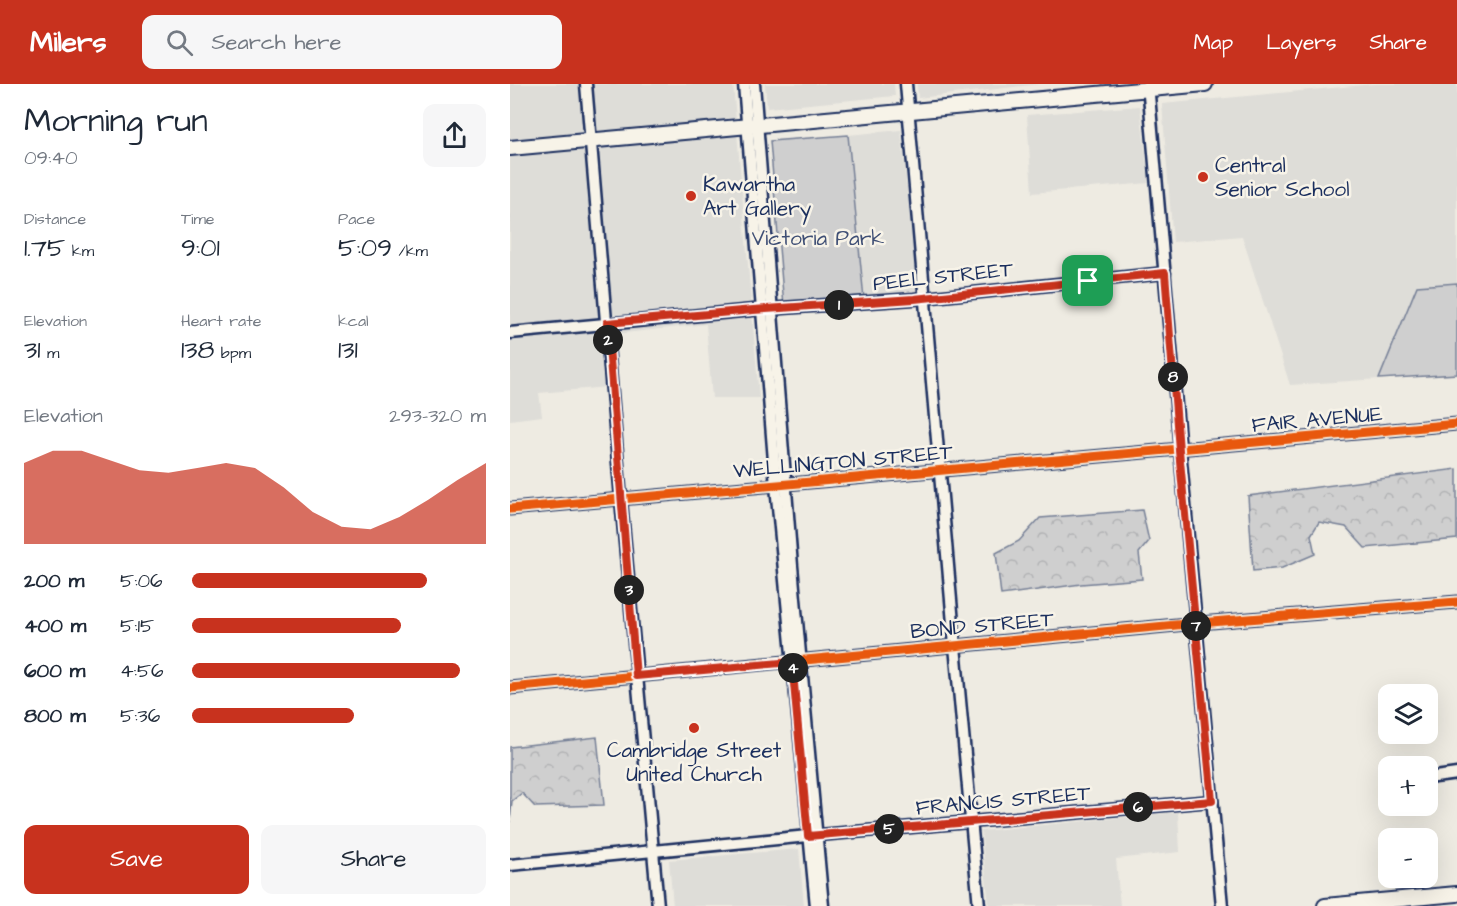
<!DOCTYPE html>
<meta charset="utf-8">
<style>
body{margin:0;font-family:"Architects Daughter",sans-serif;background:#f6f6f7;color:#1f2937;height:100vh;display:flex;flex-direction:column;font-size:22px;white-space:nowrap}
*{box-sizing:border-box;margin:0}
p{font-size:20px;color:#747a83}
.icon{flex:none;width:33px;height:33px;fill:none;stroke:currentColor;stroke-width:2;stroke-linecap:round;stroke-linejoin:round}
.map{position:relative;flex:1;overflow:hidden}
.details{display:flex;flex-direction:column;background:#fff;width:510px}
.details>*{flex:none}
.fabs{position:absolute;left:868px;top:600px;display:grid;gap:12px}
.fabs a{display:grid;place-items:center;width:60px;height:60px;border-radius:12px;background:#fff;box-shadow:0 6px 24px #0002;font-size:30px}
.pin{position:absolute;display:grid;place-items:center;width:51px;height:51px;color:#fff;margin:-26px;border-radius:12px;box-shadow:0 3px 9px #0006}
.km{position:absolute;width:30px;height:30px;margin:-15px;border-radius:50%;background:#222;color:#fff;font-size:16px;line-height:30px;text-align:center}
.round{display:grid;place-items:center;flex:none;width:63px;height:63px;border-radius:12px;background:#f6f6f7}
.headline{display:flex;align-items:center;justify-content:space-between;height:102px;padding:0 24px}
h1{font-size:33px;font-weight:600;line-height:45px}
.stats{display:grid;grid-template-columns:repeat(3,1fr);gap:9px;height:102px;padding:6px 24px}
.stats div{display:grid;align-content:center}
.stats b{font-size:26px;font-weight:600}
.stats small{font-size:16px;font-weight:400}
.stats p{font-size:16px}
.chart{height:168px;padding:12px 24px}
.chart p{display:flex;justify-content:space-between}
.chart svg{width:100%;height:108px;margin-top:6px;fill:#c8321e;opacity:.7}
.primary-button{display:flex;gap:12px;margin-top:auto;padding:12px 24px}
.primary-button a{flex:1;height:69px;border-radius:12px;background:#c8321e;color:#fff;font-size:24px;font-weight:600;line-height:69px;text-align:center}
.primary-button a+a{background:#f6f6f7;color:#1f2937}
ul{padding:0 24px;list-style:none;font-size:20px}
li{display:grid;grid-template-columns:96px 72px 1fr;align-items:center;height:45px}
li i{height:15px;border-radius:8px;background:#c8321e}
header{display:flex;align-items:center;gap:36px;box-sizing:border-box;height:84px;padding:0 30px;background:#c8321e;color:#fff}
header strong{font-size:28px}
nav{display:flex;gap:33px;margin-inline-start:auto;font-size:21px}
.search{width:420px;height:54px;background:#f6f6f7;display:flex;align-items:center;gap:15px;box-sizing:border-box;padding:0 21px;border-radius:12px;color:#747a83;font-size:22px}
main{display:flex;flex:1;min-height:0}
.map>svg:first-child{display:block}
.built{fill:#deddd8}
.forest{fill:url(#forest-crowns);stroke:#757f96;stroke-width:1.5}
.park{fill:#cfcfcf;stroke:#757f96;stroke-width:1.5}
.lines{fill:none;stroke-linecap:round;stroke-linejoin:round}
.minor-casing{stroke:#1b2f5e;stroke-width:15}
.major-casing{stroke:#1b2f5e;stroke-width:18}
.minor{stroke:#f7f3e8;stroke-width:10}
.major{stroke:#f7f3e8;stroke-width:14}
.cycleway-casing{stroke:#f7f3e8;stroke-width:13}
.cycleway{stroke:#e8590c;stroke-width:9}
.route-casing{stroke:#fff;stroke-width:12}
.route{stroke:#c8321e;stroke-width:8}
.poi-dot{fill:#c8321e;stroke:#f7f3e8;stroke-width:2}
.labels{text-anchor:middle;stroke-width:5;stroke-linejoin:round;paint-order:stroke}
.poi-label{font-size:21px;fill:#1b2f5e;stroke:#f7f3e8;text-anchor:start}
.park-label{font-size:21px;fill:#3f4f75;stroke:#f7f3e8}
.street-label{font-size:21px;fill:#1b2f5e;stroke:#f7f3e8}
</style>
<header>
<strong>Milers</strong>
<div class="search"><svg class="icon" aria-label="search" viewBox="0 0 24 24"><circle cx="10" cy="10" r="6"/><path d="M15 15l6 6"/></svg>Search here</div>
<nav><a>Map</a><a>Layers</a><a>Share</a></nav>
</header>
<main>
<section class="details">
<div class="headline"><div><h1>Morning run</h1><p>09:40</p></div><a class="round"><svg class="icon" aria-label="share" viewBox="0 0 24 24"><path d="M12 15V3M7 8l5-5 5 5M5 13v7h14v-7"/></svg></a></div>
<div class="stats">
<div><p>Distance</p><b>1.75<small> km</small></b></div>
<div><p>Time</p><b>9:01</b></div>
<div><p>Pace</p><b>5:09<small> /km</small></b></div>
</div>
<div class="stats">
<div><p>Elevation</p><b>31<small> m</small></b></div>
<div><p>Heart rate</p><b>138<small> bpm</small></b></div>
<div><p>kcal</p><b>131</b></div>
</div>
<div class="chart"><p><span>Elevation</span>293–320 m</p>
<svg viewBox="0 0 160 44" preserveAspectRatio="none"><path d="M0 44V11L10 6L20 6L30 10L40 14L50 15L60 13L70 11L80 13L90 21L100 31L110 37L120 38L130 33L140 26L150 18L160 11V44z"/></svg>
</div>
<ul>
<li><b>200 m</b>5:06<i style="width:80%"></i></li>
<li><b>400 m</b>5:15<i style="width:71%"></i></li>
<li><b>600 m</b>4:56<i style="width:91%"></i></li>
<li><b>800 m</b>5:36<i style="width:55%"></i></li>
</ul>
<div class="primary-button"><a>Save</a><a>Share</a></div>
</section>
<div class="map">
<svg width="947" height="822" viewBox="0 0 947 822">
<defs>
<pattern id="forest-crowns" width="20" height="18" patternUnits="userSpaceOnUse" patternTransform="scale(1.5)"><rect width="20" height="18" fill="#cfcfcf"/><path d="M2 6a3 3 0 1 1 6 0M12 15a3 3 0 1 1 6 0" fill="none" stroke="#b1b2b4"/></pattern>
</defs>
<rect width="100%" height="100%" fill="#eeebe2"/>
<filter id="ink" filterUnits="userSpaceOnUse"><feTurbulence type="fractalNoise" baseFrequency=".0167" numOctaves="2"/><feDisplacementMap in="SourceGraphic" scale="12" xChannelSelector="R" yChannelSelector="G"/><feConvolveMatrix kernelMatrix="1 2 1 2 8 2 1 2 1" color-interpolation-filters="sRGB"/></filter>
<g filter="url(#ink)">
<g class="built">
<path d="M 0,0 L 223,0 L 249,314 L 202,314 L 196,240 L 105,250 L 109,302 L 29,309 L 32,332 L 0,336 Z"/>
<path d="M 255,0 L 384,0 L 385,12 L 257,24 Z"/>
<path d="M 407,0 L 530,0 L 408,14 Z"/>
<path d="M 865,0 L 947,0 L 947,199 L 907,202 L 869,295 L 780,301 L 732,152 L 663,158 L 652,20 Z"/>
<path d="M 630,22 L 639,99 L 522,109 L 517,31 Z"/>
<path d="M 391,46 L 408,209 L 354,215 L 338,51 Z"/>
<path d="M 668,728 L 670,768 L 606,775 L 610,822 L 479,822 L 471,747 Z"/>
<path d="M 289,765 L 294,822 L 163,822 L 159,776 Z"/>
</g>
<g class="forest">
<path d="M 947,385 L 947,455 L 855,464 L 836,443 L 809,438 L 801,451 L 805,470 L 772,484 L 743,487 L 738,412 Z"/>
<path d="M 632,426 L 639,457 L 629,469 L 632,495 L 571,500 L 491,511 L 486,469 L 509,457 L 530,434 Z"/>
<path d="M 87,653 L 94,721 L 25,723 L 12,709 L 2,717 L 0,738 L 0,663 Z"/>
</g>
<g class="park">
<path d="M 338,51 L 354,215 L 274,222 L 260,57 Z"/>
<path d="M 947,199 L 947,290 L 869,295 L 907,202 Z"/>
</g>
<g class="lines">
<g class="minor-casing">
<g id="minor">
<path d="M 76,0 L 112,427 L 148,822"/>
<path d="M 234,0 L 266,402 L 306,822"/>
<path d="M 244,0 L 282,482 L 313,822"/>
<path d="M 396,0 L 445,562 L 469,822"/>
<path d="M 638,0 L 670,366 L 712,822"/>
<path d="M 0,249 L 243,226 L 404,215 L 655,189"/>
<path d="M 0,425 L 947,340"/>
<path d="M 0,604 L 677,540 L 947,518"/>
<path d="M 918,694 L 947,690"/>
<path d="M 0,781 L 298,752 L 702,717"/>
</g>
</g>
<g class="major-casing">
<g id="major">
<path d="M 0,64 L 695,0"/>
<path d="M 815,822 L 947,810"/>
</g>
</g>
<use href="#minor" class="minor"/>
<use href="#major" class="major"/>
<g class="cycleway-casing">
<g id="cycleway">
<path d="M 0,425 L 947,340"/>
<path d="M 0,604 L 677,540 L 947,518"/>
</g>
</g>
<use href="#cycleway" class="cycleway"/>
</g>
</g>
<g class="lines" filter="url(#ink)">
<g class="route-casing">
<path id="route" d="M 655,189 L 669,366 L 702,717 L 298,752 L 282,578 L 126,592 L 97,239 L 243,226 L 404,215 Z"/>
</g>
<use href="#route" class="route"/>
</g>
<g class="poi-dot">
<circle cx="693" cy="93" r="6"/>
<circle cx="181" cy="112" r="6"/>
<circle cx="184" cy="644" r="6"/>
</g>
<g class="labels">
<g class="poi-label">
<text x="705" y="88">Central<tspan x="705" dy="24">Senior School</tspan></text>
<text x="193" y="107">Kawartha<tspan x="193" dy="24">Art Gallery</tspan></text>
<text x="184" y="673" text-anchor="middle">Cambridge Street<tspan x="184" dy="24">United Church</tspan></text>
</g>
<g class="park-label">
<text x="308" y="161">Victoria Park</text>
</g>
<g class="street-label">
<text transform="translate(433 192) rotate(-6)" y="7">PEEL STREET</text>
<text transform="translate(807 335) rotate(-5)" y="7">FAIR AVENUE</text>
<text transform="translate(333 377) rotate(-5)" y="7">WELLINGTON STREET</text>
<text transform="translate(472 541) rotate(-5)" y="7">BOND STREET</text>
<text transform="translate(493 716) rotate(-5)" y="7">FRANCIS STREET</text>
</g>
</g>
</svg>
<div class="fabs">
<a><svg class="icon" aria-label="layers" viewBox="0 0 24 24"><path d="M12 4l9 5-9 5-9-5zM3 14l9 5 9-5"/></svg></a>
<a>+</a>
<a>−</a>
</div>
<div class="pin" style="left:578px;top:197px;background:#1e9e55"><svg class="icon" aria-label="arrive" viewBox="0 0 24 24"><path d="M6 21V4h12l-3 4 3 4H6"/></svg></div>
<b class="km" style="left:329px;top:221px">1</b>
<b class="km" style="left:98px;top:256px">2</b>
<b class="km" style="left:119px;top:506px">3</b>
<b class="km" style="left:283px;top:584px">4</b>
<b class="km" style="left:379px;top:745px">5</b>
<b class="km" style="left:628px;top:723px">6</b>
<b class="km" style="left:686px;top:542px">7</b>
<b class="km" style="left:663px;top:293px">8</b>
</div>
</main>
